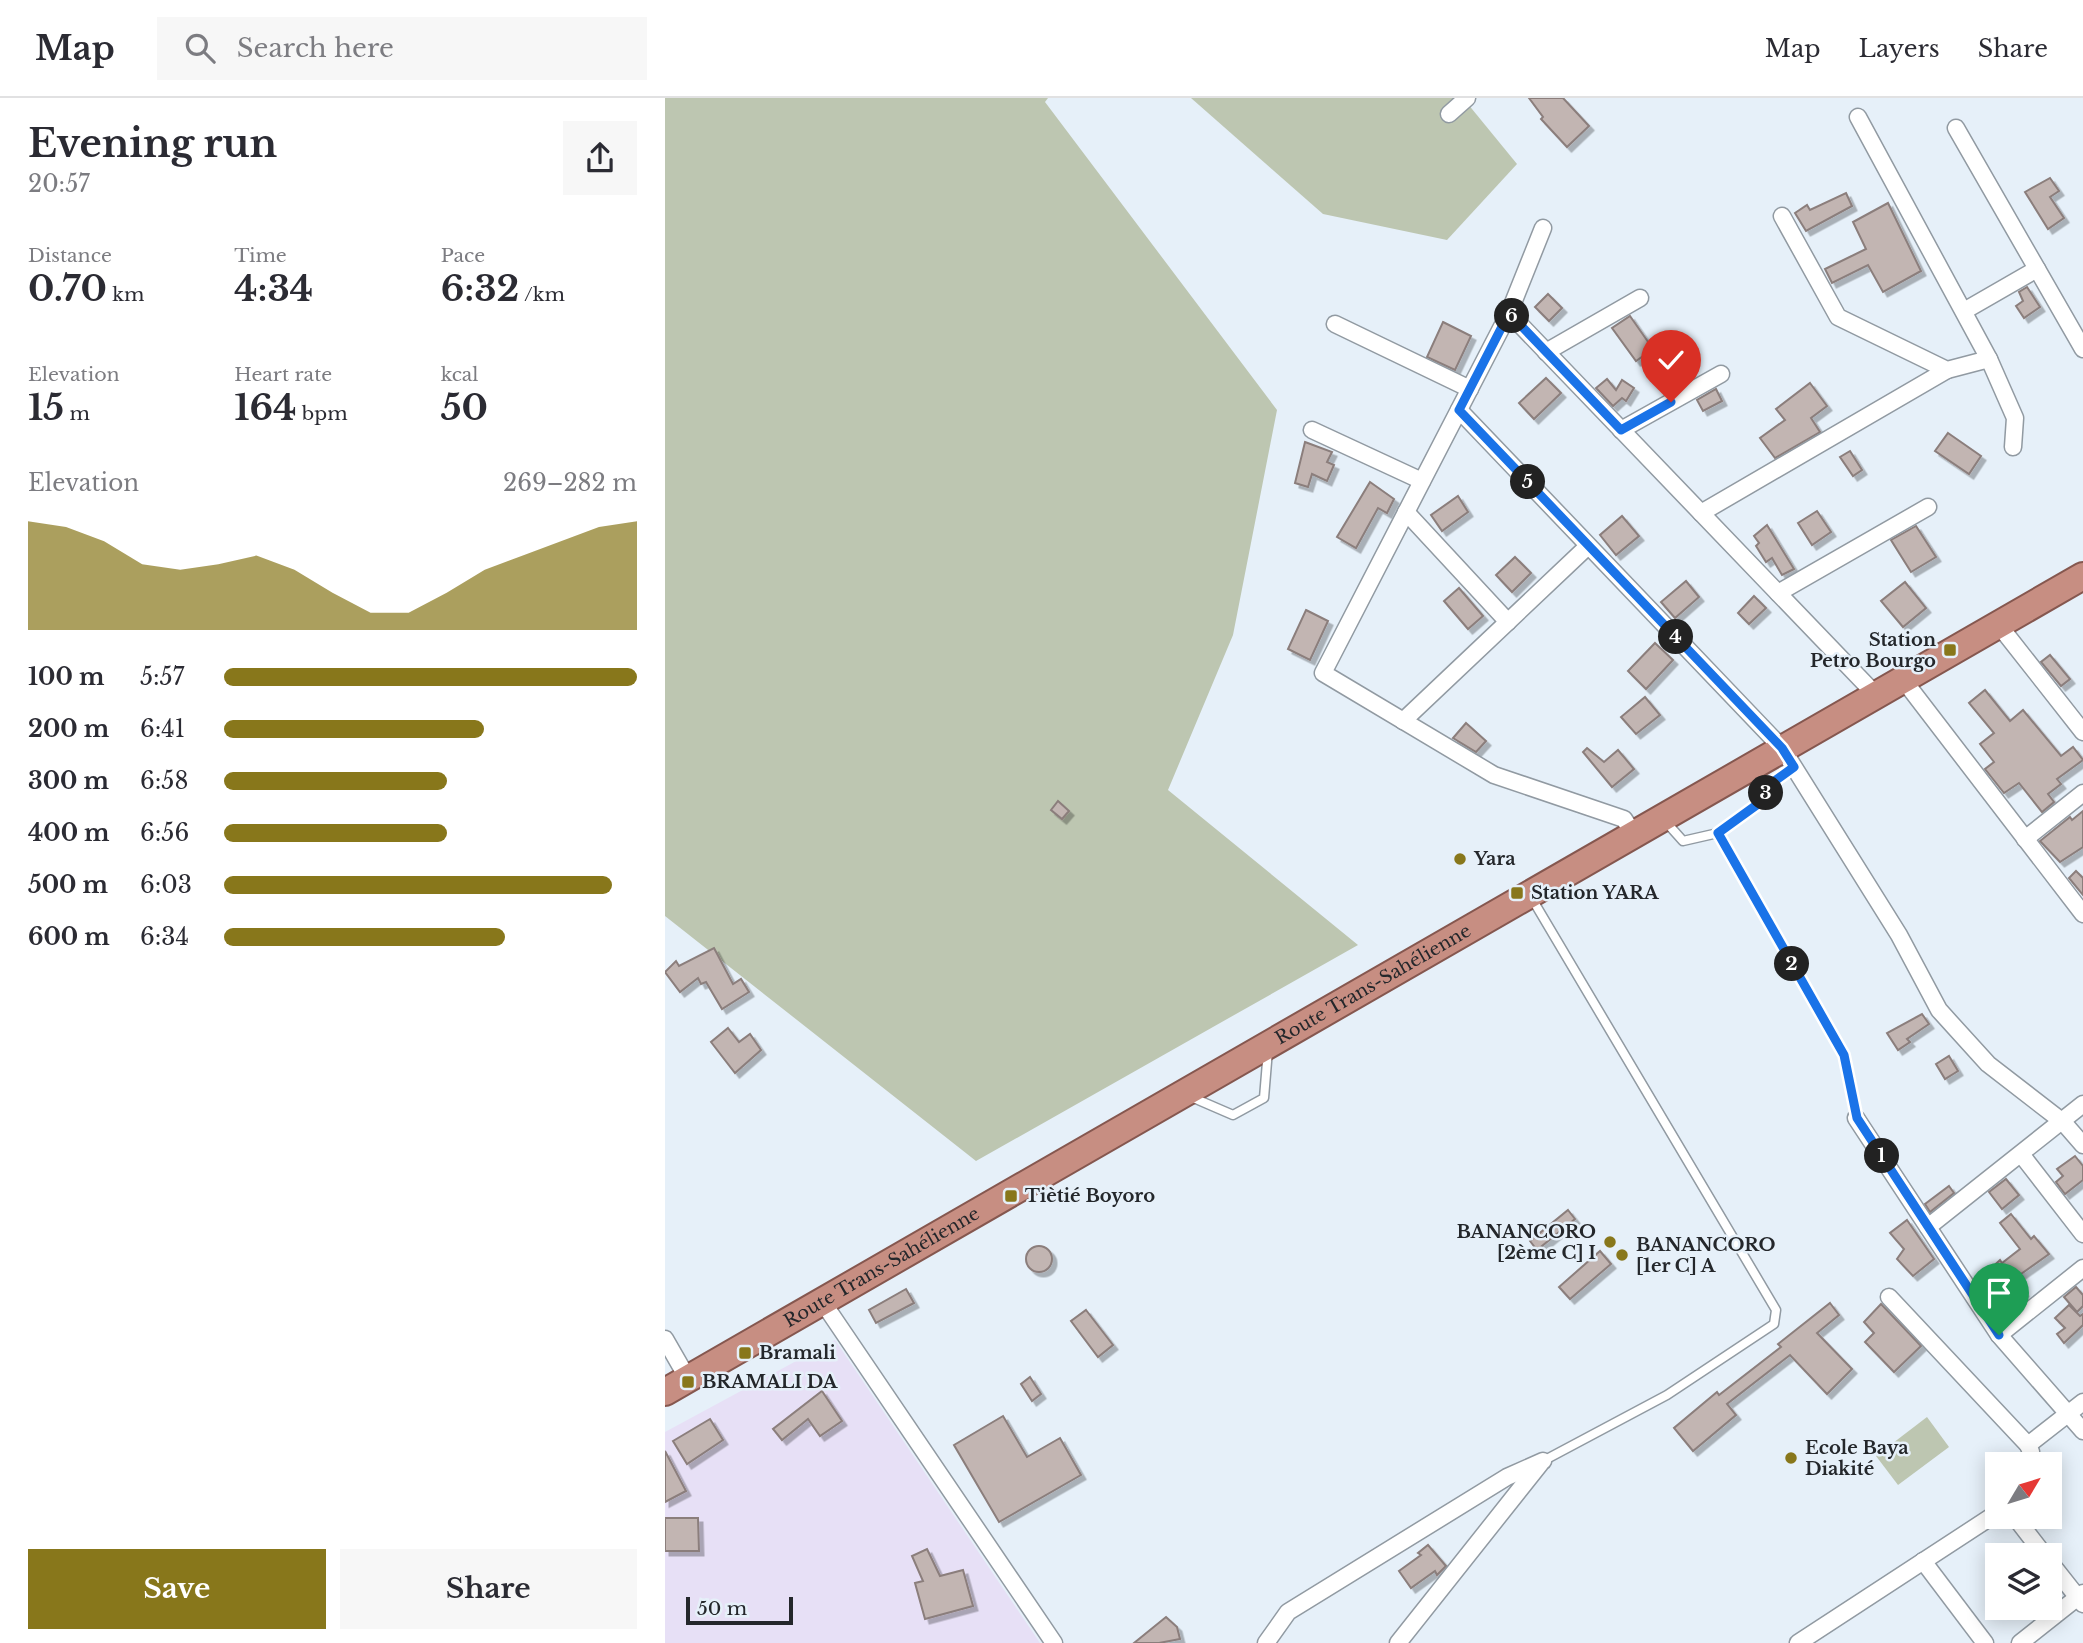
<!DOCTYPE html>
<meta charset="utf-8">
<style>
body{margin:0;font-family:"Libre Baskerville",serif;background:#f7f7f7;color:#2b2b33;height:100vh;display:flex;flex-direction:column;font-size:26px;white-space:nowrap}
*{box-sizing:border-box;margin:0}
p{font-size:23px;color:#7c7c81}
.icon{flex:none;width:38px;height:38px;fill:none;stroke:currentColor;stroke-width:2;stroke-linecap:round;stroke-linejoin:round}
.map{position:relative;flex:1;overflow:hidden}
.panel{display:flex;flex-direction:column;background:#fff;width:665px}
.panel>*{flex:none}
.needle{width:46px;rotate:52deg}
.buttons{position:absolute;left:1320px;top:1354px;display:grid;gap:14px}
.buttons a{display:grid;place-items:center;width:77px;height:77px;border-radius:0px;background:#fff;box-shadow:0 4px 18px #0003;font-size:35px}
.scale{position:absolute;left:21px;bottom:18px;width:107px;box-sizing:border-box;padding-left:7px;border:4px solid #24272b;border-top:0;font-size:19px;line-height:24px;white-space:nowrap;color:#24272b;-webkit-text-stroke:5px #e6f0f9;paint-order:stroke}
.pin{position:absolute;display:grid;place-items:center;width:60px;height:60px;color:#fff;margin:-72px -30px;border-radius:50% 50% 50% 0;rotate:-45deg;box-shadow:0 0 7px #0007}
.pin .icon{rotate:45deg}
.km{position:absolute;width:35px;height:35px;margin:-18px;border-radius:50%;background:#222;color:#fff;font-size:19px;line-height:35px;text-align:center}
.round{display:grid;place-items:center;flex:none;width:74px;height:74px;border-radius:0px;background:#f7f7f7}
.overview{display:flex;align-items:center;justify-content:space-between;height:119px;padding:0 28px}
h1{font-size:38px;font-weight:700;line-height:52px}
.figures{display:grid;grid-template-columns:repeat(3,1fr);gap:10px;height:119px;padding:7px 28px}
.figures div{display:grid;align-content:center}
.figures b{font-size:35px;font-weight:700}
.figures small{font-size:19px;font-weight:400}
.figures p{font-size:19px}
.chart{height:196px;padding:14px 28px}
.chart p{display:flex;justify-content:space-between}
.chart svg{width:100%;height:126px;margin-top:7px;fill:#88771b;opacity:.7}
.cta{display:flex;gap:14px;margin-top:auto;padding:14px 28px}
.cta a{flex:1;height:80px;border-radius:0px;background:#88771b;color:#fff;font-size:28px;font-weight:700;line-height:80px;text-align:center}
.cta a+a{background:#f7f7f7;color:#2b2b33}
ul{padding:0 28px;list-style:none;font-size:23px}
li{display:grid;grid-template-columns:112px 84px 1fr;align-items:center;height:52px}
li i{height:18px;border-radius:9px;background:#88771b}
header{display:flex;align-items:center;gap:42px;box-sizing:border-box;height:98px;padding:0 35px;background:#fff;border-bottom:2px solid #e1e1e2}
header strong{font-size:33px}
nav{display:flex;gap:38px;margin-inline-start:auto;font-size:24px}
.search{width:490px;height:63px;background:#f7f7f7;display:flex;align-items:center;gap:18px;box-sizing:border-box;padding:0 24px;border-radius:0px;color:#7c7c81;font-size:26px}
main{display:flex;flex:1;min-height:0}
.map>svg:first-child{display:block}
.industrial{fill:#e7e0f6}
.green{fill:#bdc6b1}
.building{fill:#c2b5b2;stroke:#8b7e7c;stroke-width:2;filter:url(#shadow)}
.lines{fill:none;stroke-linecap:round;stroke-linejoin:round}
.service-casing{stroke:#919aa2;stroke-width:11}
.minor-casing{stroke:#919aa2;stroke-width:19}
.trunk-casing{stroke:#85574f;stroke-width:30}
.service{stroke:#fff;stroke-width:8}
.minor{stroke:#fff;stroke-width:16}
.trunk{stroke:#c78e82;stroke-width:26}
.route-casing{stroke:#fff;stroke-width:14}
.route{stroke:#1a73e8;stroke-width:9}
.poi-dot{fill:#88771b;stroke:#e6f0f9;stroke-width:2.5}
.labels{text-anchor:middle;stroke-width:5;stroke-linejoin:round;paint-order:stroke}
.poi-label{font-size:18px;font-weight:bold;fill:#24272b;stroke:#e6f0f9;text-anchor:start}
.street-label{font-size:18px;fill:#24272b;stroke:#e6f0f9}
</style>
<header>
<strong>Map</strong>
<div class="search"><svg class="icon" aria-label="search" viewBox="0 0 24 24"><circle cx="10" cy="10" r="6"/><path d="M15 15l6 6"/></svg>Search here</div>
<nav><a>Map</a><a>Layers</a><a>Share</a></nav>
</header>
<main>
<section class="panel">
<div class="overview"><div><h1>Evening run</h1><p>20:57</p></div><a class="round"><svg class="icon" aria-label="share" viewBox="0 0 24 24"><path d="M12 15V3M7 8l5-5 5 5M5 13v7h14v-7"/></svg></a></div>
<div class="figures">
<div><p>Distance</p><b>0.70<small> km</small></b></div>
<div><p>Time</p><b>4:34</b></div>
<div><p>Pace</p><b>6:32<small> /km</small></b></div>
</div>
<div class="figures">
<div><p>Elevation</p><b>15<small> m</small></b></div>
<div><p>Heart rate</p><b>164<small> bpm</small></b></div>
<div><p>kcal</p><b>50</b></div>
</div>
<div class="chart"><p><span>Elevation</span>269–282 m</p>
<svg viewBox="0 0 160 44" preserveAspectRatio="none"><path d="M0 44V6L10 8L20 13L30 21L40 23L50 21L60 18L70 23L80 31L90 38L100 38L110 31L120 23L130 18L140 13L150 8L160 6V44z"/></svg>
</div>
<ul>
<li><b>100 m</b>5:57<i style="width:100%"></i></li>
<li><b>200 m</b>6:41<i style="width:63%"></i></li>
<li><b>300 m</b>6:58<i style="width:54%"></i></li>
<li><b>400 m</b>6:56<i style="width:54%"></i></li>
<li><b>500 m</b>6:03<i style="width:94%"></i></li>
<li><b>600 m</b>6:34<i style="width:68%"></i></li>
</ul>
<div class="cta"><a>Save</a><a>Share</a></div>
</section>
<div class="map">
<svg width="1418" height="1545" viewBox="0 0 1418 1545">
<defs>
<filter id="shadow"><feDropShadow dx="4.5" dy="4.5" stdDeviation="0" flood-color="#0004"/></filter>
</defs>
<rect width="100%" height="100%" fill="#e6f0f9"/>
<path class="industrial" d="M 170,1242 L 375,1545 L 0,1545 L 0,1334 Z"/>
<g class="green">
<path d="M 0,0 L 383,0 L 380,4 L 612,312 L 568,537 L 503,692 L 693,847 L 311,1063 L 0,818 Z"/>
<path d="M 526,0 L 798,0 L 852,66 L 782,142 L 658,116 Z"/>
<path d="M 1262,1319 L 1284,1349 L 1233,1387 L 1211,1358 Z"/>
</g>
<g class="building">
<path d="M 864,0 L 898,0 L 924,28 L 902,49 L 876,21 L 878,19 Z"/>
<path d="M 1385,80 L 1394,93 L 1385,99 L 1399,120 L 1383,131 L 1360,94 Z"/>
<path d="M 1181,95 L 1187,108 L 1141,133 L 1130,115 L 1142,107 L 1145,112 Z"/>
<path d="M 1223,105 L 1256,173 L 1218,194 L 1203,167 L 1167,185 L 1160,171 L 1201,151 L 1188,124 Z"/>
<path d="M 1362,189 L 1375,209 L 1359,220 L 1351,208 L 1358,203 L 1354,194 Z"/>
<path d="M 883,196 L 897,210 L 884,223 L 870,209 Z"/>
<path d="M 965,218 L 988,251 L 971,263 L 947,230 Z"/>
<path d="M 778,224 L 806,238 L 790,272 L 762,259 Z"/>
<path d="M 881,280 L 896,295 L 869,321 L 854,305 Z"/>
<path d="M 942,281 L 951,292 L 957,282 L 969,290 L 961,303 L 957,300 L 948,308 L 931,290 Z"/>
<path d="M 1145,285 L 1162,308 L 1146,320 L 1155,334 L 1110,360 L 1095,340 L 1120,322 L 1111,311 Z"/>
<path d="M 1051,291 L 1057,303 L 1038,313 L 1032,302 Z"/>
<path d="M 1283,335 L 1316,358 L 1304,376 L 1270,353 Z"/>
<path d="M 640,344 L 667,354 L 662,364 L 669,367 L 662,383 L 647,376 L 643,389 L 630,385 Z"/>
<path d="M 1185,353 L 1197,372 L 1188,378 L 1175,359 Z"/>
<path d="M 705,384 L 729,401 L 722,415 L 713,410 L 691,450 L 672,439 Z"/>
<path d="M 793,398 L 803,414 L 777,433 L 766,417 Z"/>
<path d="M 1152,413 L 1166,434 L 1147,447 L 1133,425 Z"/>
<path d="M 957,418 L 974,438 L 951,457 L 935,437 Z"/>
<path d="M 1102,427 L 1129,471 L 1117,477 L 1107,460 L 1101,464 L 1091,448 L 1094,445 L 1089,438 Z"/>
<path d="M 1251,428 L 1271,459 L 1246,474 L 1226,442 Z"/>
<path d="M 850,459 L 866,475 L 847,494 L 831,477 Z"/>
<path d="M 1021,483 L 1034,499 L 1010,520 L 996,504 Z"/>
<path d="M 1240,484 L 1261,510 L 1238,529 L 1216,503 Z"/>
<path d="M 794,490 L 818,518 L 803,531 L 779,503 Z"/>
<path d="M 1089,498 L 1101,510 L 1084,526 L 1073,515 Z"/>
<path d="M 641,512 L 663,523 L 645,562 L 623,551 Z"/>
<path d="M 990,545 L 1008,562 L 981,591 L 963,573 Z"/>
<path d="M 1385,557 L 1405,581 L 1396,588 L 1376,564 Z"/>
<path d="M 1320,592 L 1345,623 L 1358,612 L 1396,658 L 1408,649 L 1418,662 L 1392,681 L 1396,686 L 1383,696 L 1389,704 L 1377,714 L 1354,685 L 1339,695 L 1320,671 L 1329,664 L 1315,646 L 1329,635 L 1304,605 Z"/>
<path d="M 980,599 L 995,617 L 971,636 L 956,619 Z"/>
<path d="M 801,625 L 821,643 L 811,654 L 788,640 Z"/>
<path d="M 922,650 L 939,664 L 953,652 L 969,671 L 947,689 L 918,654 Z"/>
<path d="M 393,703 L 404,713 L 397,721 L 386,712 Z"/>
<path d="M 1418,713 L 1418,749 L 1395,764 L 1375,743 L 1405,719 L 1407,722 Z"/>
<path d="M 1411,773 L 1418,780 L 1418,797 L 1404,780 Z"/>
<path d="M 49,850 L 68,886 L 76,881 L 84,894 L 57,911 L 41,884 L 36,886 L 33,880 L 15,894 L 0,874 L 11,863 L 14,868 Z"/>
<path d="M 1257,916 L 1264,926 L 1242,941 L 1245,944 L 1233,952 L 1222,935 Z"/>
<path d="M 63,930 L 74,944 L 85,936 L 96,952 L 70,975 L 46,944 Z"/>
<path d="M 1284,958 L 1293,973 L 1280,981 L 1271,966 Z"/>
<path d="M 1410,1058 L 1418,1068 L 1418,1082 L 1400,1096 L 1391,1084 L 1398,1078 L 1392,1071 Z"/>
<path d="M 1341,1081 L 1354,1097 L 1337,1111 L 1324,1094 Z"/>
<path d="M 1284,1088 L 1289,1095 L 1265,1114 L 1260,1106 Z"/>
<path d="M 903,1112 L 910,1121 L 872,1152 L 865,1143 Z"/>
<path d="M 1346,1116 L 1366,1141 L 1369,1138 L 1384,1156 L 1349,1181 L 1359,1194 L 1333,1213 L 1311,1184 L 1335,1162 L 1337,1165 L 1355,1151 L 1335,1125 Z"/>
<path d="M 1242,1122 L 1269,1161 L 1248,1178 L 1232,1161 L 1239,1151 L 1225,1135 Z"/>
<circle cx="374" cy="1161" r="13"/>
<path d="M 935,1153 L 946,1166 L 905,1201 L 894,1189 Z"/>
<path d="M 1411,1189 L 1418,1197 L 1418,1208 L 1412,1214 L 1399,1199 Z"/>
<path d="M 241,1191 L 249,1205 L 211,1225 L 204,1212 Z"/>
<path d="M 1165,1205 L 1174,1217 L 1152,1235 L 1187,1271 L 1162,1296 L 1125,1257 L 1062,1306 L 1071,1317 L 1028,1353 L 1009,1330 L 1052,1294 L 1054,1297 L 1116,1249 L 1113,1246 Z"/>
<path d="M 1216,1206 L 1256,1248 L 1229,1274 L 1200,1244 L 1209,1235 L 1199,1224 Z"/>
<path d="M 1404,1207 L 1415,1218 L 1418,1216 L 1418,1227 L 1399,1245 L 1392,1236 L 1400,1230 L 1390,1220 Z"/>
<path d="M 421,1212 L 448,1247 L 433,1259 L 406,1223 Z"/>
<path d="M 365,1279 L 376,1296 L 367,1303 L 356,1286 Z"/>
<path d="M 157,1293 L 177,1323 L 155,1338 L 143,1321 L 117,1342 L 108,1331 Z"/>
<path d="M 338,1318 L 362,1359 L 395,1340 L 416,1377 L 334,1424 L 289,1347 Z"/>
<path d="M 45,1321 L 58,1342 L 22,1366 L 8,1343 Z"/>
<path d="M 0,1353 L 21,1393 L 0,1404 Z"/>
<path d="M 0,1420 L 33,1420 L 34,1453 L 0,1453 Z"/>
<path d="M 763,1447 L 781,1468 L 772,1477 L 770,1473 L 746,1490 L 734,1473 L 756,1457 L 753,1455 Z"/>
<path d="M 262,1451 L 275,1478 L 298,1472 L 308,1508 L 260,1521 L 250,1485 L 258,1483 L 247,1458 Z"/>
<path d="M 501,1519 L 512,1529 L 515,1541 L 494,1545 L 469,1545 Z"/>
</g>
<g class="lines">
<g class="service-casing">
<g id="service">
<path d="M 1001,724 L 1018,743 L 1053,735 L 1179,957 L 1191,1020"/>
<path d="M 1053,735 L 1093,706 L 1111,682 L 1129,669"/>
<path d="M 866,799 L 1111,1212 L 1109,1226 L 1002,1297 L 878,1363"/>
<path d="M 524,998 L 568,1017 L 599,1000 L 603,952"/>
</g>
</g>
<g class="minor-casing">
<g id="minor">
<path d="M 784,16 L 802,0"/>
<path d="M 1193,19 L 1324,261 L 1350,320 L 1348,349"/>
<path d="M 1291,30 L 1418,251"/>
<path d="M 1117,118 L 1173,219 L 1282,272 L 1324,261"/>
<path d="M 878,130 L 844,215 L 658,575 L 829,677 L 959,721 L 968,735"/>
<path d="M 1299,213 L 1372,171"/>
<path d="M 844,215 L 1210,596"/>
<path d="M 670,226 L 805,291"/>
<path d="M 881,254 L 975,200"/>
<path d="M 794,312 L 1117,650 L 1234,837 L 1274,912 L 1323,966 L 1398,1024 L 1418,1047"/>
<path d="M 647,332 L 757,383"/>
<path d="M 956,332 L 1056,276"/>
<path d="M 741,414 L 843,524"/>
<path d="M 1036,415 L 1282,272"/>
<path d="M 1113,495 L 1263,409"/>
<path d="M 1333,526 L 1418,634"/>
<path d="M 1237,580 L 1418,816"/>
<path d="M 738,623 L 923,448"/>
<path d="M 1360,741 L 1418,695"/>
<path d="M 1191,1020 L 1334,1237 L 1418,1333"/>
<path d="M 1356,1056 L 1418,1136"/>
<path d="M 1263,1129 L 1418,1006"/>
<path d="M 1224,1199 L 1363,1347 L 1366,1354 L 1363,1367"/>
<path d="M 157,1203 L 389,1545"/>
<path d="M 1334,1237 L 1418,1170"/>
<path d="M 0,1241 L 23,1281"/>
<path d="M 1363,1347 L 1418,1304"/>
<path d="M 1350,1419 L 1380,1458"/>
<path d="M 1258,1463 L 1320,1545"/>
<path d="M 1384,1463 L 1418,1506"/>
<path d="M 601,1545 L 623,1514 L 842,1379 L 878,1363"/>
<path d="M 733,1545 L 875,1366"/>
<path d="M 1133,1545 L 1332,1415"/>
<path d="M 1355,1545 L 1418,1495"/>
</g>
</g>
<g class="trunk-casing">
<g id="trunk">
<path id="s1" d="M 0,1294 L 1418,478"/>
</g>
</g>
<use href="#service" class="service"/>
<use href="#minor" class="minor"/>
<use href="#trunk" class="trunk"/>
</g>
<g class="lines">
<g class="route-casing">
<path id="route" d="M 1006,304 L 956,332 L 844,215 L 794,312 L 1117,650 L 1129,669 L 1111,682 L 1093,706 L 1053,735 L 1179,957 L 1192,1020 L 1334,1237"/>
</g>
<use href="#route" class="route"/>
</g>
<g class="poi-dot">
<rect x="1278" y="545" width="14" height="14" rx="3.5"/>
<circle cx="795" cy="761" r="7"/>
<rect x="845" y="788" width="14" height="14" rx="3.5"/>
<rect x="339" y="1091" width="14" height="14" rx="3.5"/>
<circle cx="945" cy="1144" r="7"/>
<circle cx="957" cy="1157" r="7"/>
<rect x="73" y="1248" width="14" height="14" rx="3.5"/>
<rect x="16" y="1277" width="14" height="14" rx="3.5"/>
<circle cx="1126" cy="1360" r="7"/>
</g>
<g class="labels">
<g class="poi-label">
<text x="1271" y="548" text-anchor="end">Station<tspan x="1271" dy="21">Petro Bourgo</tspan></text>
<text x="809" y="767">Yara</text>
<text x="866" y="801">Station YARA</text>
<text x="360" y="1104">Tiètié Boyoro</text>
<text x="931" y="1140" text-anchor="end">BANANCORO<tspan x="931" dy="21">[2ème C] I</tspan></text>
<text x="971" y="1153">BANANCORO<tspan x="971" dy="21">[1er C] A</tspan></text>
<text x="94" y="1261">Bramali</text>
<text x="37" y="1290">BRAMALI DA</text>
<text x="1140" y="1356">Ecole Baya<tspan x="1140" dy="21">Diakité</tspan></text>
</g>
<g class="street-label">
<text dy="6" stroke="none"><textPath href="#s1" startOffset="817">Route Trans-Sahélienne</textPath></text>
<text dy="6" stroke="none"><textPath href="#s1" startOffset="250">Route Trans-Sahélienne</textPath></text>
</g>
</g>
</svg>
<div class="buttons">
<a><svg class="needle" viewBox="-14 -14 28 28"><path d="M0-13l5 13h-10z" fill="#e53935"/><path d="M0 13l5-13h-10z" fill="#7c7c81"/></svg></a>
<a><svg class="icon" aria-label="layers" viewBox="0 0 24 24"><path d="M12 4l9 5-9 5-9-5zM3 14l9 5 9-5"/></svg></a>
</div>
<div class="scale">50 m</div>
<div class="pin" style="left:1334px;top:1237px;background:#1e9e55"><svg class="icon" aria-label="arrive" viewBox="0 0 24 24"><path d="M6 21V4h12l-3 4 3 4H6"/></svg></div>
<div class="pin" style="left:1006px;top:304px;background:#d93025"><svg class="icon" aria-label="check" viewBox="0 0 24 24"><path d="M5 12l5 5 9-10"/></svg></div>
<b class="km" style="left:1217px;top:1058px">1</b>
<b class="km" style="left:1127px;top:866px">2</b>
<b class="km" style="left:1101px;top:695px">3</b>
<b class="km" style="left:1011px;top:539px">4</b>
<b class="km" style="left:863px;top:384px">5</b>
<b class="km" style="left:847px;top:218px">6</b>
</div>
</main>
